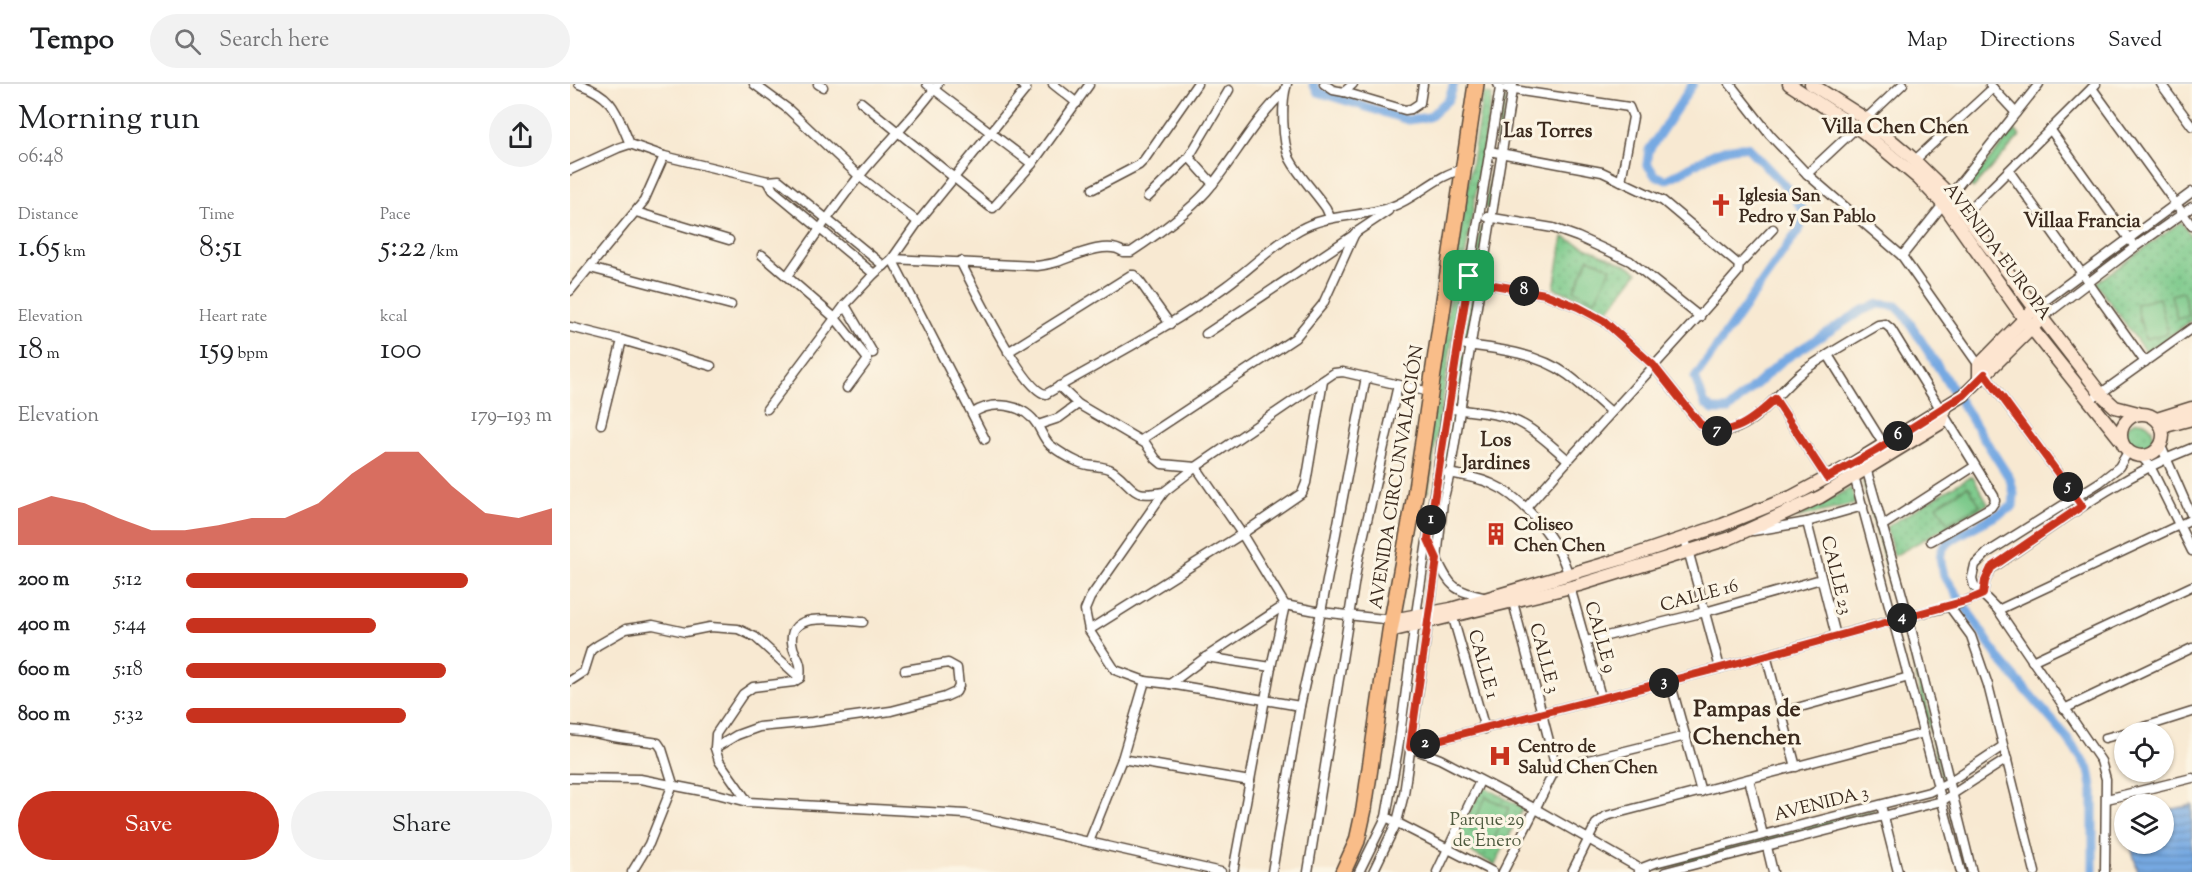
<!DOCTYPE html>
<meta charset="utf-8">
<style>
body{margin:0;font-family:"Sorts Mill Goudy",serif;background:#f2f2f2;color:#202124;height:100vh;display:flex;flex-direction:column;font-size:22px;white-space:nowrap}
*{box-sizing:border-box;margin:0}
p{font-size:20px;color:#757577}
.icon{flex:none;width:33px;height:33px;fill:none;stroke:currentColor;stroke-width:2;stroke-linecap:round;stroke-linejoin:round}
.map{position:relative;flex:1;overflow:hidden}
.sheet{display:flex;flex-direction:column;background:#fff;width:570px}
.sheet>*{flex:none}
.tools{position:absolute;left:1544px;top:638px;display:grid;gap:12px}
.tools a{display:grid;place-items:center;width:60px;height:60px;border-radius:50%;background:#fff;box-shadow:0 2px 4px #0004;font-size:30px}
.pin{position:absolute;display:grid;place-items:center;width:51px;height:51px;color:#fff;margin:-26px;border-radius:12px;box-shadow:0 3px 9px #0006}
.km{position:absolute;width:30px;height:30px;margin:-15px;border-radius:50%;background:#222;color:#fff;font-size:16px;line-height:30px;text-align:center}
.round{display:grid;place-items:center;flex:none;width:63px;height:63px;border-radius:32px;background:#f2f2f2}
.head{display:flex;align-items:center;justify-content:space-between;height:102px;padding:0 18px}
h1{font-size:33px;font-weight:600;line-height:45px}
.figures{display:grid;grid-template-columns:repeat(3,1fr);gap:9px;height:102px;padding:6px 18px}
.figures div{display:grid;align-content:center}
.figures b{font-size:30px;font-weight:600}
.figures small{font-size:16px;font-weight:400}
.figures p{font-size:16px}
.chart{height:168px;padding:12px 18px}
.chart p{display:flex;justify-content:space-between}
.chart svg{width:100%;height:108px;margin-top:6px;fill:#c8321e;opacity:.7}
.button{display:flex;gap:12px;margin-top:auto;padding:12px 18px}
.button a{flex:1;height:69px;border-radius:36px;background:#c8321e;color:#fff;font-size:24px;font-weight:600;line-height:69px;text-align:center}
.button a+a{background:#f2f2f2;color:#202124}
ul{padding:0 18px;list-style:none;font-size:20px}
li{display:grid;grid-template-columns:96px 72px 1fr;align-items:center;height:45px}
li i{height:15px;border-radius:8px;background:#c8321e}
header{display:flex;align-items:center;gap:36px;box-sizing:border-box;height:84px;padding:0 30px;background:#fff;border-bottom:2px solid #e0e0e0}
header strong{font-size:28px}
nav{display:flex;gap:33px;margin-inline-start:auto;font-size:21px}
.search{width:420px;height:54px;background:#f2f2f2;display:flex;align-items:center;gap:15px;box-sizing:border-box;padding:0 21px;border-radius:33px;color:#757577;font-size:22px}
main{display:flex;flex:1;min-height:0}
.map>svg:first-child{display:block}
.grass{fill:url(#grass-dots);stroke:#5a7953;stroke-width:1.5}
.pitch{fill:#78c888;stroke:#5a7953;stroke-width:1.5}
.water{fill:url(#water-rules);stroke:#586a80;stroke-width:1.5}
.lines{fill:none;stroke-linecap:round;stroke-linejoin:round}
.canal{stroke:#76a9e2;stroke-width:9}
.street-casing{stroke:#574739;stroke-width:11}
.secondary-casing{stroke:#574739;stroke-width:15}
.highway-casing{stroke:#574739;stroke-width:18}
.street{stroke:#fff;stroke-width:8}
.secondary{stroke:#fde5d0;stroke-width:12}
.highway{stroke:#f9bd89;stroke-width:15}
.route-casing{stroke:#fff;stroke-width:12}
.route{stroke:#c8321e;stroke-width:8}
.labels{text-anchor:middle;stroke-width:6;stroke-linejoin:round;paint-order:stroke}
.poi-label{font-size:18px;font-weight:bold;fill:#3b2a1e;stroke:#fcf5e5;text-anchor:start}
.street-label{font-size:18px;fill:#3b2a1e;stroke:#fcf5e5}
.park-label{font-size:18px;fill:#4d593e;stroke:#fcf5e5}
.neighbourhood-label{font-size:20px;font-weight:bold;fill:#3b2a1e;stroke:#fcf5e5}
.district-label{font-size:24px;font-weight:bold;fill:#3b2a1e;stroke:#fcf5e5}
</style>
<header>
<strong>Tempo</strong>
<div class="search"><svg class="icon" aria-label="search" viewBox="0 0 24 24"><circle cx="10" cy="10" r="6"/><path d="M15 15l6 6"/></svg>Search here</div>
<nav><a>Map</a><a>Directions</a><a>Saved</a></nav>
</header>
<main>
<section class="sheet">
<div class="head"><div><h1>Morning run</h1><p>06:48</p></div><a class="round"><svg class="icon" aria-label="share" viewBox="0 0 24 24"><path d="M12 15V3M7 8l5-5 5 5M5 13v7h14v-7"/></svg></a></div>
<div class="figures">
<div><p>Distance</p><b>1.65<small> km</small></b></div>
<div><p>Time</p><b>8:51</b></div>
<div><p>Pace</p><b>5:22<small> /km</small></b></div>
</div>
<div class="figures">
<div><p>Elevation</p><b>18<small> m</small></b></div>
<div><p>Heart rate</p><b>159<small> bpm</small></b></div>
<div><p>kcal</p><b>100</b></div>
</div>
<div class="chart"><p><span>Elevation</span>179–193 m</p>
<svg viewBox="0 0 160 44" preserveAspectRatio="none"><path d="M0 44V29L10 24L20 27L30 33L40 38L50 38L60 36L70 33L80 33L90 27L100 15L110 6L120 6L130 20L140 31L150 33L160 29V44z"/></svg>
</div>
<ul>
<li><b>200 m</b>5:12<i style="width:77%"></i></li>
<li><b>400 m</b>5:44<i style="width:52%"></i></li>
<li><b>600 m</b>5:18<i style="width:71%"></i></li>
<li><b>800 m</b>5:32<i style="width:60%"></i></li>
</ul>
<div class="button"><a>Save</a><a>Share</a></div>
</section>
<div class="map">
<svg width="1622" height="788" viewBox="0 0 1622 788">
<defs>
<pattern id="grass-dots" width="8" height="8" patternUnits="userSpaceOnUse" patternTransform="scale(1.5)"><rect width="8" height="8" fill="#78c888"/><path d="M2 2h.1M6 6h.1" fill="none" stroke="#64a36f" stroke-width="1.8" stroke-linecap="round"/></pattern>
<pattern id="water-rules" width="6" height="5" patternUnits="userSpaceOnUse" patternTransform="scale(1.5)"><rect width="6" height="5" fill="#76a9e2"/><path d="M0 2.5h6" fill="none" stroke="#628ab7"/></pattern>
</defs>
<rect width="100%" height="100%" fill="#fcf5e5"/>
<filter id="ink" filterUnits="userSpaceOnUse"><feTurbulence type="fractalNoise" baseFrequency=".0167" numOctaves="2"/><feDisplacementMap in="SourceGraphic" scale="12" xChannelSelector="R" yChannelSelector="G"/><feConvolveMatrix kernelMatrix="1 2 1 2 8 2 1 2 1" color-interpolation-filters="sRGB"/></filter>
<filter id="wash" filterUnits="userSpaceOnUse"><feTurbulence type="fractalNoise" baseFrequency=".008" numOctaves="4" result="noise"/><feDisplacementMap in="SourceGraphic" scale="24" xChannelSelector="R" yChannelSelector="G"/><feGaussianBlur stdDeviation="1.35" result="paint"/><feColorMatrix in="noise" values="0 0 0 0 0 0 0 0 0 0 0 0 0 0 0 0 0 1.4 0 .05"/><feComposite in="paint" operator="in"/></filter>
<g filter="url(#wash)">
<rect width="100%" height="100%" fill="#f8e9d2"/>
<g class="grass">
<path d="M 913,9 L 922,11 L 896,168 L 858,408 L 849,404 Z"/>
<path d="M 932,14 L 936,15 L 929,60 L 926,59 Z"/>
<path d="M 1445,46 L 1450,52 L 1403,104 L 1399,100 Z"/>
<path d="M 922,81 L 926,82 L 919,124 L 915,124 Z"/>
<path d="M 1611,138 L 1622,153 L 1622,236 L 1576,269 L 1526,199 Z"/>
<path d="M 911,143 L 916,143 L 908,186 L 904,185 Z"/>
<path d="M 993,153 L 1061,183 L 1068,188 L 1035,230 L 1012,215 L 984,204 Z"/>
<path d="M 901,210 L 905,210 L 899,252 L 894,251 Z"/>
<path d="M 1473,244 L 1520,304 L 1517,307 L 1470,247 Z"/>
<path d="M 891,272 L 895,273 L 888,315 L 884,315 Z"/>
<path d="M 881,336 L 885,336 L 878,380 L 874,379 Z"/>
<circle cx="1569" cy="351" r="14"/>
<path d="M 1274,389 L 1276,393 L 1229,419 L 1166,447 L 1163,443 Z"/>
<path d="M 1399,393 L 1403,393 L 1418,420 L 1324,472 L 1316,443 Z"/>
<path d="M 1296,397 L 1329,523 L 1327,524 L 1293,398 Z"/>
<path d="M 1281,404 L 1286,420 L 1225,434 Z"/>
<path d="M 1337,546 L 1353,602 L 1373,695 L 1371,694 L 1335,547 Z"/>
<path d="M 913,702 L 953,724 L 925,781 L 884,759 Z"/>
<path d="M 1304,725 L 1304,729 L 1089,786 L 1087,782 Z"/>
<path d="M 1382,726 L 1398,788 L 1395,788 L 1379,727 Z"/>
</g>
<g class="pitch">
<path d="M 1019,174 L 1041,184 L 1025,216 L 1004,206 Z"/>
<path d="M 1613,208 L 1619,232 L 1607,235 L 1601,211 Z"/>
<path d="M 1589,214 L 1598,249 L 1575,255 L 1566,220 Z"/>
<path d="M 1398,402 L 1410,421 L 1378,439 L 1367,421 Z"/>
<path d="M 916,713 L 939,724 L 923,757 L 900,746 Z"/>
</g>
<path class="water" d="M 1622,721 L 1622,788 L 1568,788 L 1560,759 L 1593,759 L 1593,727 Z"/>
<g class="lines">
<g class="canal">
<path d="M 743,0 L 748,8 L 838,36 L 859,33 L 879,15 L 884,0"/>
<path d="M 1123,0 L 1079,66 L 1077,80 L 1085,91 L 1096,96 C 1122,85 1146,61 1177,63 L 1220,107 L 1235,129 L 1230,144 L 1125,294 L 1135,320 L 1143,326 L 1158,326 L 1212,277 L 1293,226 L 1309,220 L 1326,222 L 1334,230 L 1440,395 L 1444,410 L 1443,422 C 1427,433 1384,450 1374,463 C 1367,471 1372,482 1374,491 L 1430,576 L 1494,650 L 1519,685 L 1523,708 L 1523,788"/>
</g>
</g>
</g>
<g filter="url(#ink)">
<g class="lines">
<g class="street-casing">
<g id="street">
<path d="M 9,0 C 45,13 46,28 60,60"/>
<path d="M 184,0 L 218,25 L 289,92 L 348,138"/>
<path d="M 248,0 L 253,3"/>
<path d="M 357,0 L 462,80"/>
<path d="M 483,0 L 507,19"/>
<path d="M 717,0 C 711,17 712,58 720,75 C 729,92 745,108 756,124 L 760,133"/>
<path d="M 754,0 L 763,6 L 774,8 L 783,0"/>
<path d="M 1160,0 L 1200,51 L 1237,90 L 1332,172 L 1415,290 L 1512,422"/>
<path d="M 1591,0 L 1622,42"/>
<path d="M 1420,1 L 1446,29"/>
<path d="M 1522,4 L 1622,142"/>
<path d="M 937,5 L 1059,23 L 1063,33 L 1051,97"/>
<path d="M 774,8 L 835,26 L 841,25 L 850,19 L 853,0"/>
<path d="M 291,18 L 420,123 L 423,124 L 462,80 L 519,1"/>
<path d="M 1480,45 L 1562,159"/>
<path d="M 919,67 L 1032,88 L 1093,117 L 1169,181"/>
<path d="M 619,73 L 643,100"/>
<path d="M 1345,76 L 1423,4"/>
<path d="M 0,86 L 48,64 L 60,60 L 94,72 L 198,97"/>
<path d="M 1439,87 L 1575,278"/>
<path d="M 1237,90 L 1333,0"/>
<path d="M 523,105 L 569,81 L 574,76 L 627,0"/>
<path d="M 578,113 L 619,73 L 659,6"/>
<path d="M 66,128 L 159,156"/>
<path d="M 1395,130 L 1526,0"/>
<path d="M 917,133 L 983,144 L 1008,153 L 1060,177 L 1130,233"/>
<path d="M 192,171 L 265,234 L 297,274 L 297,277 L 277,304"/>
<path d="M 1332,172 L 1469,0"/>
<path d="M 390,177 C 402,200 454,309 476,310 C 537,275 600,243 656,202 C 681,184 703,161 729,146 C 758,129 790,134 821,123 C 847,114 865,92 893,85"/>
<path d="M 20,184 L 161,221"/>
<path d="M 304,190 L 203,106 L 198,97 L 209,96 L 314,182"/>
<path d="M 217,192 C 240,159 262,126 287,95 C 313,62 344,34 368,0"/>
<path d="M 907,193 L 918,200 L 975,210 L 1008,223 L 1034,237 L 1083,281 L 1130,340 C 1173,368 1207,305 1236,285 C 1259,269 1284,255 1308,241 L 1315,240 L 1321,245 L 1424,412 L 1425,417 L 1421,423 L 1361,457"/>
<path d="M 0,207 L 74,117 L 94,72"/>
<path d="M 275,221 L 303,269"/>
<path d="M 1465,224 L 1622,108"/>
<path d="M 1472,234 L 1565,163 L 1622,123"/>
<path d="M 0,243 L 52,256 L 31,340"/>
<path d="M 636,250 L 785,150"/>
<path d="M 52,256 L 141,282"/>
<path d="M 896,261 C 931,265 969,270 998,291 C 1013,302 1027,316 1041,328"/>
<path d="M 438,268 L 561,191 L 564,191 L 570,198 L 600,240"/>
<path d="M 1258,271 L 1314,361"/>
<path d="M 489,302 L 508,320 L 576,360 L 586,375 L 592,380 L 626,383 L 672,450 L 715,521 L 751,528 L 822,536"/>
<path d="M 1527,312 L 1622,244"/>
<path d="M 1205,315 L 1257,394"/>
<path d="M 877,324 C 902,328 932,328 954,341 C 970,350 984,364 998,376"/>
<path d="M 197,325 L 275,221 L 304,190 L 322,175 L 348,138 L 456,5 L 451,0"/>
<path d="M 403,329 C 423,316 454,319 468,342 C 472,349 474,355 480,361 C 488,367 499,374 508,378 C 519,384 532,380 543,387 C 567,405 559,414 594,408"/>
<path d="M 468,341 L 489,334 L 508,320"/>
<path d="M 415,355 L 322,175 L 467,182 C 474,181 481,180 487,178 C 504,172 538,156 553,168 L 561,168 C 585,152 618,128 637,107 C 664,75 683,37 714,8"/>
<path d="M 571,356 L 725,254 L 753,220 L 785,149 L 818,127"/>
<path d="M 1591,362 L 1622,433"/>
<path d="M 1572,373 L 1580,382 L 1622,467"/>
<path d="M 1295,380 L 1338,532 L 1402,788"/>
<path d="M 1283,388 L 1391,788"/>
<path d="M 877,389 C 891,391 909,394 922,400 C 954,414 989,457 998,490"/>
<path d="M 956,424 C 1025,344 1099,268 1168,188 L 1169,181 L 1203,145"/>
<path d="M 1237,438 L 1266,552"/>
<path d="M 1312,442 L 1405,382"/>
<path d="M 1183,447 L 1237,438 L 1293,422"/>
<path d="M 1115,455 L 1150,584"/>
<path d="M 867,475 C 881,505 884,506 917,514"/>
<path d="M 1000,503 L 1031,613"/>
<path d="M 1413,510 L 1415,497 L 1421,485 C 1486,441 1549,392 1622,364"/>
<path d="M 942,514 L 986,684"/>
<path d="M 1379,522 L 1401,552 L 1418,601 L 1465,788"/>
<path d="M 1428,526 L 1622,435"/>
<path d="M 881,527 L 915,645"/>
<path d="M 519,546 L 672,450 L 732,409 L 736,399 L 753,297"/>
<path d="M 1016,557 L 1135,528 L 1251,495"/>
<path d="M 1196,571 L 1226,683"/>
<path d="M 636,573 L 701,583"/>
<path d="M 1462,577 L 1622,502"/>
<path d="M 0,597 L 14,588 L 21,566 L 28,561 L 56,545 L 83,541 L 115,548 L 140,543 L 168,545 L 185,553 L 230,594"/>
<path d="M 575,597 L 545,586 L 519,546 L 515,526 L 520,514 L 594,408 L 626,383 L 764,289 L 773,288 L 860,308"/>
<path d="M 1100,597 L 1131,708"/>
<path d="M 600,600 L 730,622"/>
<path d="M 1494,625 L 1622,564"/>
<path d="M 1212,628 L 1339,593"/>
<path d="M 0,646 C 16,647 29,650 44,653 C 59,656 73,656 88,659 L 92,665 L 103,700 L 79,760 L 62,788"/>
<path d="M 1559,648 L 1622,628"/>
<path d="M 1535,654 L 1554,649"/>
<path d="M 840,663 L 1150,584 L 1324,536 L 1386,521 L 1413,510"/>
<path d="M 145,664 L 167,651 L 189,643 L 242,638 L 321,627 L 375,613 L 386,608 L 389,602 L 387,584 L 378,579 L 335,586"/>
<path d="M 841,664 L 870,675 L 964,724 L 1076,788"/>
<path d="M 552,675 L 680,697"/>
<path d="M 986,684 L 1116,652"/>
<path d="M 0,694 L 70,695 L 147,710 L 178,718 L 396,730 L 651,788"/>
<path d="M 1179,695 L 1193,751"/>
<path d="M 1537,715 L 1622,694"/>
<path d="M 178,718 L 149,677 L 145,664 L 146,650 L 173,610 L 183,603 L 224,598 L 230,594 C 233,573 223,573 222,558 C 218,525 274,537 293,538"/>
<path d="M 1311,721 L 1328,788"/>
<path d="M 816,733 L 923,788"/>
<path d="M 519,758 L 552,675 L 575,597 L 600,600 L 636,573 L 715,521"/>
<path d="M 1197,763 L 1203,788"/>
<path d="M 663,788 L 701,583 L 715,521"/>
<path d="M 702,788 L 730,622 L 751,528 L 796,293"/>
<path d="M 738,788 L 788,476 L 828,301"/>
<path d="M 789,788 L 816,733 L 829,659 L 846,530 L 876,332 L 930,4 L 928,0"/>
<path d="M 803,788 L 827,738 L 834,710 L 867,475 L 873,418 L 880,389 L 943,0"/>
<path d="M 867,788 L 910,697"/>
<path d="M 933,788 L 986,684"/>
<path d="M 1002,788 L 1026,740 L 1036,732 L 1354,649"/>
<path d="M 1069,788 L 1072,784 L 1085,779 L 1359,708 L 1379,698 L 1433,662"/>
<path d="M 1095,788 L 1372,717 L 1437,675"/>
<path d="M 1535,788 L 1536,695 L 1531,677 L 1428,526 L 1404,502 L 1402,494 L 1405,481 L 1417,469 L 1530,398 L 1549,383 L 1558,368"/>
</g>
</g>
<g class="secondary-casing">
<g id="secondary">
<path d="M 1219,0 L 1293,48 L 1349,95 L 1374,121 L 1455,236 L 1550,355"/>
<path d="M 1241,0 L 1296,35 L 1340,72 L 1381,112 L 1472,234 L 1531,310 L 1545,323 L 1568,329"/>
<path d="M 1409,295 L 1409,281 L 1460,229"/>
<circle cx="1572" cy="351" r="21"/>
<path d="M 1587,335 L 1622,324"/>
<path d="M 1592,343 L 1622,335"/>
<path d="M 822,536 L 881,525 L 1058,473 L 1152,441 L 1221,413 L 1279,382 L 1394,311 L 1472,234"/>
<path d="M 820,547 L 1009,501 L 1158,455 L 1250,413 L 1371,339 L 1376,322"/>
</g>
</g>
<g class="highway-casing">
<path id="highway" d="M 773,788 L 787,757 L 794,725 L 820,547 L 845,411 L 906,0"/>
</g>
<use href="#street" class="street"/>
<use href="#secondary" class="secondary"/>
<use href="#highway" class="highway"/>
</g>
</g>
<g class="lines" filter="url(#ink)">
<g class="route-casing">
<path id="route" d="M 899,192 L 910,194 L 918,200 L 975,210 L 1008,223 L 1034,237 L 1083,281 L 1130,340 C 1159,358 1185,334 1205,315 L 1257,394 L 1305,367 L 1376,322 L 1394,311 L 1415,290 L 1512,422 L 1421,484 L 1415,497 L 1413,510 L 1399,516 L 1150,584 L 840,663 L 867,475 L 858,455 Z"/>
</g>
<use href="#route" class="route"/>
</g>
<defs>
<g id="church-bare" transform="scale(1.8)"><path d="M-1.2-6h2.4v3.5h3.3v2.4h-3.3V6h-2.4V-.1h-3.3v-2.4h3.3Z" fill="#c8321e" stroke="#fcf5e5" stroke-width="2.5" paint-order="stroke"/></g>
<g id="building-bare" transform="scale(1.8)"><path d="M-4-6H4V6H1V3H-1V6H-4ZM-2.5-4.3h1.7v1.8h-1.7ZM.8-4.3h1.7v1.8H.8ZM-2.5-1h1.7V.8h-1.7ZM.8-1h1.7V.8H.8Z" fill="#c8321e" stroke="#fcf5e5" stroke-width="2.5" paint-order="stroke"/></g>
<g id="hospital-bare" transform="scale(1.8)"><path d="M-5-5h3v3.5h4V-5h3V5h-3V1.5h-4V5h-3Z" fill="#c8321e" stroke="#fcf5e5" stroke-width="2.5" paint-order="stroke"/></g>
</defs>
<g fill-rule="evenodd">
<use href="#church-bare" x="1151" y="121"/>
<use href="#building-bare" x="926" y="450"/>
<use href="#hospital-bare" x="930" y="672"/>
</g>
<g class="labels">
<g class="poi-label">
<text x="1169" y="117">Iglesia San<tspan x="1169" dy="21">Pedro y San Pablo</tspan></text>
<text x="944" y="446">Coliseo<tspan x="944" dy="21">Chen Chen</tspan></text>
<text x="948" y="668">Centro de<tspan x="948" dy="21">Salud Chen Chen</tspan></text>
</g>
<g class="street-label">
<text transform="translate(1428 167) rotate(53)" y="6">AVENIDA EUROPA</text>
<text transform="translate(826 393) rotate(-81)" y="6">AVENIDA CIRCUNVALACIÓN</text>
<text transform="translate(1267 491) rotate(76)" y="6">CALLE 23</text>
<text transform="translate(1129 511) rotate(-15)" y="6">CALLE 16</text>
<text transform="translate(1031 553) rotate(74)" y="6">CALLE 9</text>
<text transform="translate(975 574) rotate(75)" y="6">CALLE 3</text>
<text transform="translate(914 580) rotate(74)" y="6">CALLE 1</text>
<text transform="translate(1251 719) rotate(-14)" y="6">AVENIDA 3</text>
</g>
<g class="park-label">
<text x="917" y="741">Parque 29<tspan x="917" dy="21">de Enero</tspan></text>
</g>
<g class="neighbourhood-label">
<text x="1325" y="49">Villa Chen Chen</text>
<text x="978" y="53">Las Torres</text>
<text x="1512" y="143">Villaa Francia</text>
<text x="926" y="362">Los<tspan x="926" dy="23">Jardines</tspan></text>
</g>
<g class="district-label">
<text x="1177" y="632">Pampas de<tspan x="1177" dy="28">Chenchen</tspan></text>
</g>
</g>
</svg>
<div class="tools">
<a><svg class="icon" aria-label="locate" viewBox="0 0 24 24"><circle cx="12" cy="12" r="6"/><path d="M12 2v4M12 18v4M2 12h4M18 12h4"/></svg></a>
<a><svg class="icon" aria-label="layers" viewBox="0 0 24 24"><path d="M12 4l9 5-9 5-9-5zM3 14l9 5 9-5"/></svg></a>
</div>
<div class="pin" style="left:899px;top:192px;background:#1e9e55"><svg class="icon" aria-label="arrive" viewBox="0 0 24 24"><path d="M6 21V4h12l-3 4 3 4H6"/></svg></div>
<b class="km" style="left:861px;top:436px">1</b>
<b class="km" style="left:855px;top:660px">2</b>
<b class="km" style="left:1094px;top:599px">3</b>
<b class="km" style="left:1332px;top:534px">4</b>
<b class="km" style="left:1498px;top:403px">5</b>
<b class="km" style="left:1328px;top:352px">6</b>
<b class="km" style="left:1147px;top:347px">7</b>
<b class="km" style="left:954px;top:207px">8</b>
</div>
</main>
